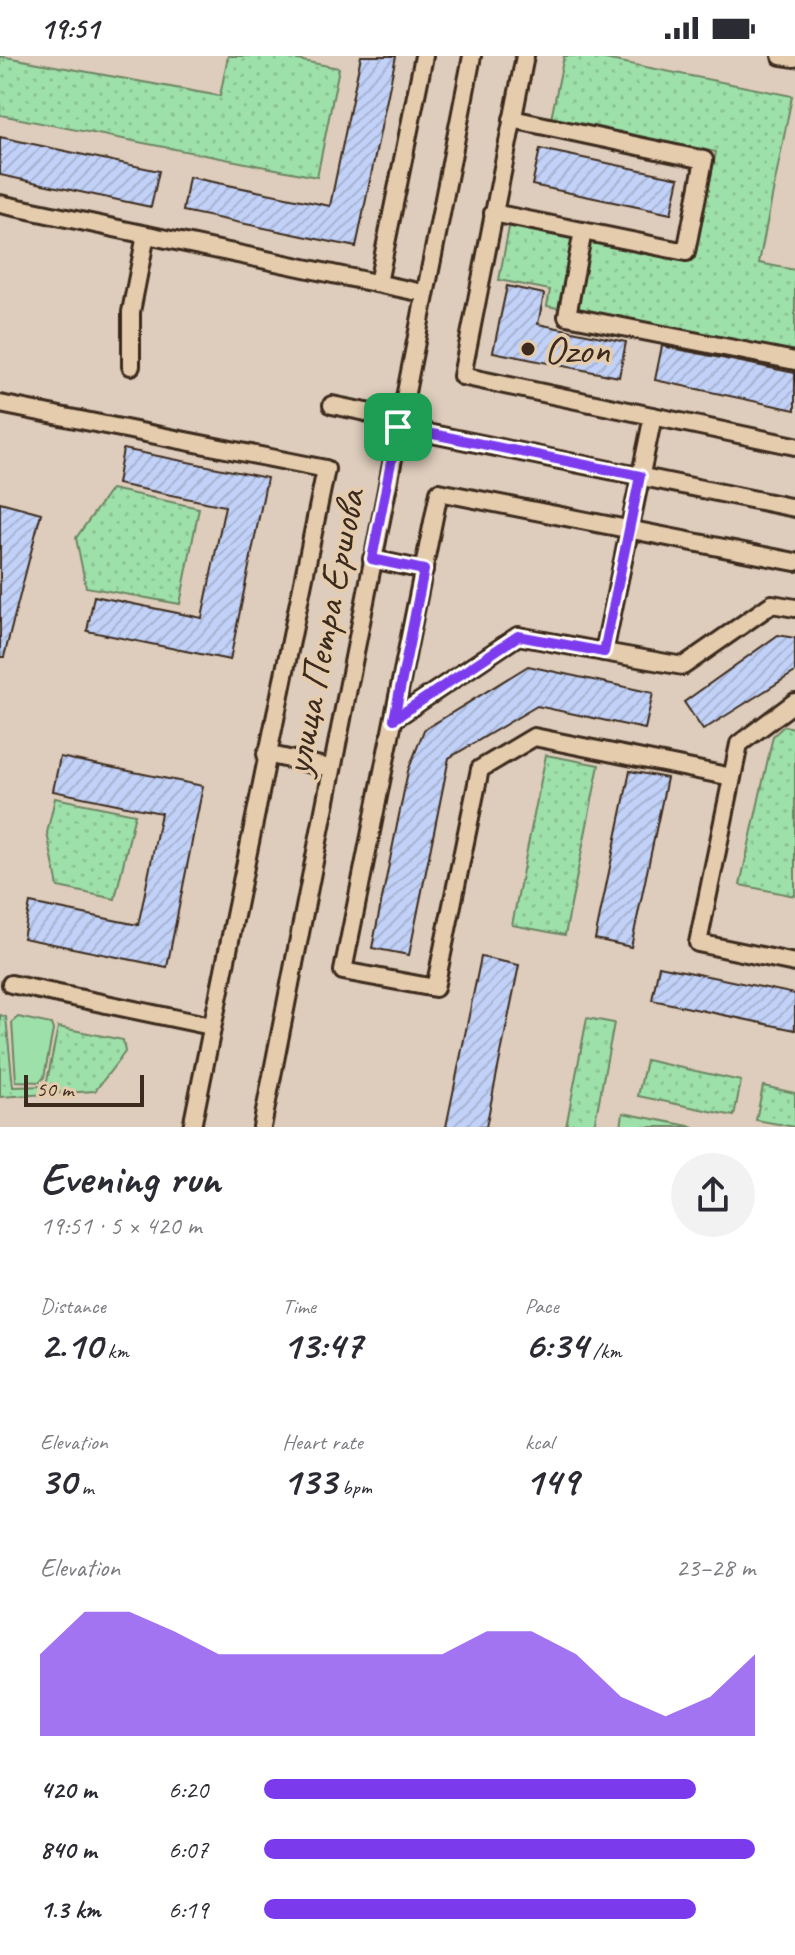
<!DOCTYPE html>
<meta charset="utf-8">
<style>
body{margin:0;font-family:Caveat,sans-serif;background:#f2f2f3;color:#2b2b33;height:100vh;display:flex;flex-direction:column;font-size:30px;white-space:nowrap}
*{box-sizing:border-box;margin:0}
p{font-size:26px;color:#7c7c81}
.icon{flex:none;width:44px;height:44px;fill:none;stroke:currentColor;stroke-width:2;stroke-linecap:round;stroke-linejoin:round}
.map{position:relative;height:1071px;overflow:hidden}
.drawer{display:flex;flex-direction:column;background:#fff;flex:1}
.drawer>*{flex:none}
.scale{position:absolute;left:24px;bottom:20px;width:120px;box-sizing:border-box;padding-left:8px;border:4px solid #3b2a1e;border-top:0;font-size:22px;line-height:28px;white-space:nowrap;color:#3b2a1e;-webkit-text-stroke:6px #e5ccad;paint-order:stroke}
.pin{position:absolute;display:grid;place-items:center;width:68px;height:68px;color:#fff;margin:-34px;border-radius:16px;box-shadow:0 4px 12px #0006}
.round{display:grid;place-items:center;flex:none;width:84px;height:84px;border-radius:42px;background:#f2f2f3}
.head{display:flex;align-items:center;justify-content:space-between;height:136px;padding:0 40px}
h1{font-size:44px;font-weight:700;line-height:60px}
.stats{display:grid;grid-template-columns:repeat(3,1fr);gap:12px;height:136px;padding:8px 40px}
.stats div{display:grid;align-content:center}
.stats b{font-size:40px;font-weight:700}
.stats small{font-size:22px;font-weight:400}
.stats p{font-size:22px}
.chart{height:224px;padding:16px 40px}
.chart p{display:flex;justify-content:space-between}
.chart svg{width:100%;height:144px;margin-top:8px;fill:#7c3aed;opacity:.7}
ul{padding:0 40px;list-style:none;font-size:26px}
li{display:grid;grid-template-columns:128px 96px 1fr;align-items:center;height:60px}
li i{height:20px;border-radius:10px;background:#7c3aed}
.status{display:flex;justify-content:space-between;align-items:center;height:56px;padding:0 40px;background:#fff;direction:ltr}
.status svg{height:22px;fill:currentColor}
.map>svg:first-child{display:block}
.grass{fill:#9ee0aa;stroke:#6c8564;stroke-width:2}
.park{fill:url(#park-dots);stroke:#6c8564;stroke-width:2}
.building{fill:url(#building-hatch);stroke:#3b2a1e;stroke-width:2}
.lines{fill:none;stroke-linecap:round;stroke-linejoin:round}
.minor-casing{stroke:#3b2a1e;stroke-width:22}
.minor{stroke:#e5ccad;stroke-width:16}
.route-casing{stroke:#fff;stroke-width:16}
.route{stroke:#7c3aed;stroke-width:10}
.poi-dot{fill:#3b2a1e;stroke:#e5ccad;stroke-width:3}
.labels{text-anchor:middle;stroke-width:7;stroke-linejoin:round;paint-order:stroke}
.poi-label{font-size:40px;fill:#3b2a1e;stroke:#e5ccad;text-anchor:start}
.street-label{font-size:40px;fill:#3b2a1e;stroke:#e5ccad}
</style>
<div class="status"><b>19:51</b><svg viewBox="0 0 49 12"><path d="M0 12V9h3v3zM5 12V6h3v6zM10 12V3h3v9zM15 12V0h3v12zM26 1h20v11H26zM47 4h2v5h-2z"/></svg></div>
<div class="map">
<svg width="795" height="1071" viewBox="0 0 795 1071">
<defs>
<pattern id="park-dots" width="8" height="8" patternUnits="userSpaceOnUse" patternTransform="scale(2)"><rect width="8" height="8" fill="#9ee0aa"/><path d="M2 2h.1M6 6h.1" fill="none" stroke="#89c092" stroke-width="1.8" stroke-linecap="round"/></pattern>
<pattern id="building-hatch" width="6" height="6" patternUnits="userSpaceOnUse" patternTransform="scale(2)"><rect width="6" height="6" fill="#c1d1f7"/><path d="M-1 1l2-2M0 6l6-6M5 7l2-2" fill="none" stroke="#a7b4d3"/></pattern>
</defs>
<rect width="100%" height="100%" fill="#decdbc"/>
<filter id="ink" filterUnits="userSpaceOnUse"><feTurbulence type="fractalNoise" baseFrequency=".0125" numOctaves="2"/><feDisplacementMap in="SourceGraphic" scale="16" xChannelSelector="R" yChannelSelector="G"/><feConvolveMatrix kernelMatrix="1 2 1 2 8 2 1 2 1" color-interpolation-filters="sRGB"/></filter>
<g filter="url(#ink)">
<g class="grass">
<path d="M 18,961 L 51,968 L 53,974 L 44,1021 L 40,1026 L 16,1025 L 12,966 Z"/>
<path d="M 623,1057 L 694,1071 L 621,1071 Z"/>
</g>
<g class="park">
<path d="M 0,0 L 220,40 L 228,0 L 297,0 L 297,4 L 339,12 L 317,121 L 0,59 Z"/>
<path d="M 564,0 L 590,0 L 792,40 L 759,207 L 795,214 L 795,299 L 547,250 L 550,234 L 499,224 L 510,166 L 695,202 L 716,96 L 551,63 Z"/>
<path d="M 111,433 L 199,452 L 180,548 L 86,531 L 76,482 Z"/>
<path d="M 784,670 L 795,672 L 795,840 L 740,829 L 773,680 Z"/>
<path d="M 546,699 L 599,709 L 565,879 L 512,869 Z"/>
<path d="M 55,742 L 135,758 L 115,843 L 58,831 L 47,777 Z"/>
<path d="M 0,959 L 6,961 L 13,1031 L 46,1030 L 58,971 L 123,984 L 125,996 L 95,1035 L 0,1041 Z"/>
<path d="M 587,962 L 614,967 L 594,1071 L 566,1071 Z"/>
<path d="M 646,1004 L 741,1025 L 734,1060 L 638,1040 Z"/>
<path d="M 763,1030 L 795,1037 L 795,1071 L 756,1064 Z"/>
</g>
<g class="building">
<path d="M 361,0 L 396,0 L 356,191 L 183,155 L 189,121 L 330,150 Z"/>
<path d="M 0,81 L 159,115 L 151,151 L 0,119 Z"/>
<path d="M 540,93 L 679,122 L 671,158 L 532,129 Z"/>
<path d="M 507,230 L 544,238 L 538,268 L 626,286 L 619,321 L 493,296 Z"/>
<path d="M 662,290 L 795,317 L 795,354 L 655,324 Z"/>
<path d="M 123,393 L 267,422 L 230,604 L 87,575 L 94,540 L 202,562 L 225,450 L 117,428 Z"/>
<path d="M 0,446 L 41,457 L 4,601 L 0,601 Z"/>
<path d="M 778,579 L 795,582 L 795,616 L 703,674 L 684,646 Z"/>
<path d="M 528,610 L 653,637 L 645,673 L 537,650 L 449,702 L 409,899 L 372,892 L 408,715 L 424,674 Z"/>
<path d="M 60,701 L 203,730 L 167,911 L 23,882 L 30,847 L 138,869 L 142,851 L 161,757 L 53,735 Z"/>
<path d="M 630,715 L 667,722 L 631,891 L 595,883 Z"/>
<path d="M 481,901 L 519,909 L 486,1071 L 446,1071 Z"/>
<path d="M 659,910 L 795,938 L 795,974 L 652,944 Z"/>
</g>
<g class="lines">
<g class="minor-casing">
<g id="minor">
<path d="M 525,0 L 462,320 L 795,390"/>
<path d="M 781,0 L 794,2"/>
<path d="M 0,148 L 423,237"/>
<path d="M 493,157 L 686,196 L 704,104 L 512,63"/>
<path d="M 583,175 L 567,260 L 795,305"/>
<path d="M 378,227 L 424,0"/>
<path d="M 131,310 L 131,256 L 146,179"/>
<path d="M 0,348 L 326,413 L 192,1071"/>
<path d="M 332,349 L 366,356 L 398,371 L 795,452"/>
<path d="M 372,503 L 424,514"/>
<path d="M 604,596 L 683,610 L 772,548 L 795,552"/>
<path d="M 795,646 L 739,688 L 698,887 L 795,907"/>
<path d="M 394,663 L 518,580 L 604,596 L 653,360"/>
<path d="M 266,698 L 330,712"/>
<path d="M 732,721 L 534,681 L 480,713 L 435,932 L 343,915 L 439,436 L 795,506"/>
<path d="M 11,928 L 211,970"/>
<path d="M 262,1071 L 472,0"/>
</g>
</g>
<use href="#minor" class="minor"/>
</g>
</g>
<g class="lines" filter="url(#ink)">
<g class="route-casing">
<path id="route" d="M 398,371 L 640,420 L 604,596 L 518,580 L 394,663 L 424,514 L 372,503 Z"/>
</g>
<use href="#route" class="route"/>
</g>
<circle class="poi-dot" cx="528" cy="293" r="8"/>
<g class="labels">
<g class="poi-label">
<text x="544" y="307">Ozon</text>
</g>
<g class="street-label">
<text transform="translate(323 576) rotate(-79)" y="14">улица Петра Ершова</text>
</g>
</g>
</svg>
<div class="scale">50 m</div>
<div class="pin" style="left:398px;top:371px;background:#1e9e55"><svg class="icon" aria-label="arrive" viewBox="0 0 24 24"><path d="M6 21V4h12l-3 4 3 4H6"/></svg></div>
</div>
<section class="drawer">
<div class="head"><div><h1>Evening run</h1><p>19:51 · 5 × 420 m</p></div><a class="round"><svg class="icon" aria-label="share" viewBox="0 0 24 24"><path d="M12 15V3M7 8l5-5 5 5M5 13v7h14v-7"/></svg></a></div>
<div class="stats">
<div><p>Distance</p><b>2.10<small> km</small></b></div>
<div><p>Time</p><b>13:47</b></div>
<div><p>Pace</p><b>6:34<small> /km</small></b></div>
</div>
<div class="stats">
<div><p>Elevation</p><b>30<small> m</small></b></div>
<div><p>Heart rate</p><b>133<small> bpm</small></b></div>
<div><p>kcal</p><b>149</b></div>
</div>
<div class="chart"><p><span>Elevation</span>23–28 m</p>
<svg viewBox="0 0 160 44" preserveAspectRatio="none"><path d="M0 44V19L10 6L20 6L30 12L40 19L50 19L60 19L70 19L80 19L90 19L100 12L110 12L120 19L130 32L140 38L150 32L160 19V44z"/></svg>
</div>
<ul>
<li><b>420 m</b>6:20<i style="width:88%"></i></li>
<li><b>840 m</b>6:07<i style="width:100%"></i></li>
<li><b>1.3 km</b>6:19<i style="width:88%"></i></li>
</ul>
</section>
